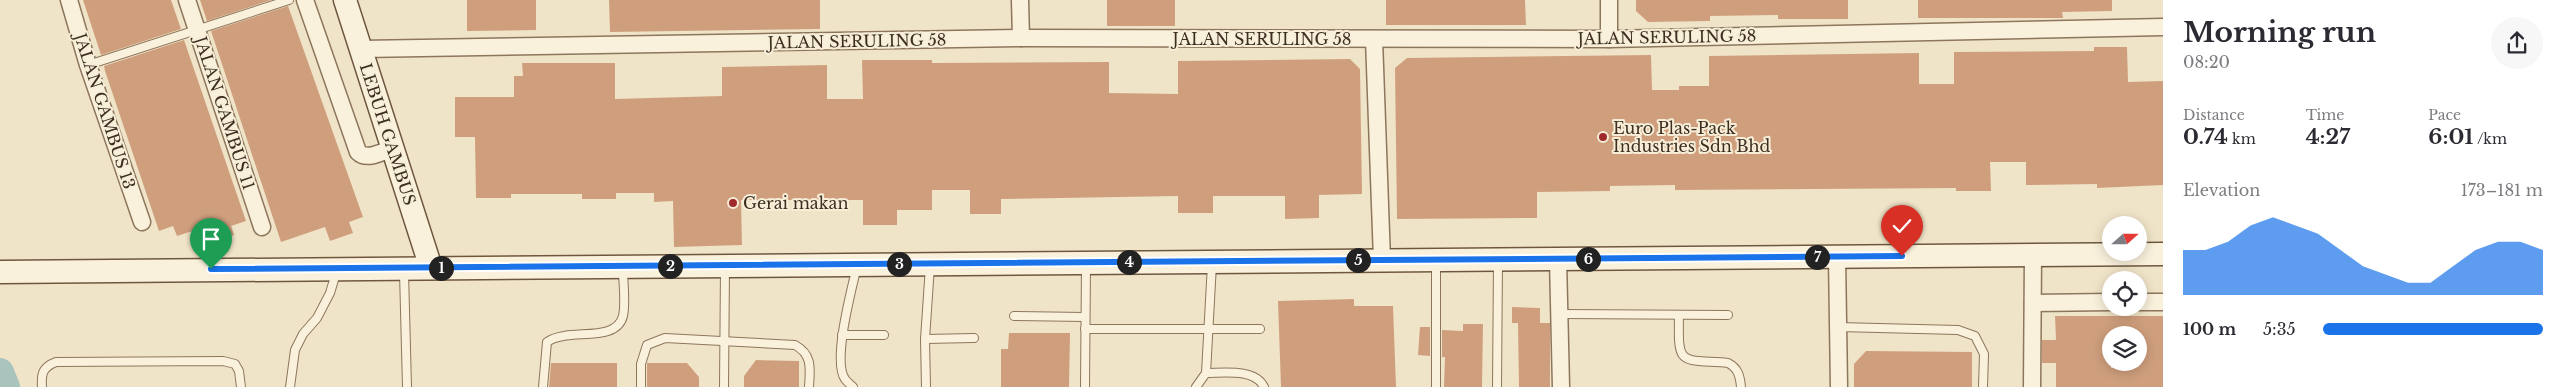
<!DOCTYPE html>
<meta charset="utf-8">
<style>
body{margin:0;font-family:"Libre Baskerville",serif;background:#f7f7f7;color:#2b2b33;height:100vh;display:flex;flex-direction:column;font-size:19px;white-space:nowrap}
*{box-sizing:border-box;margin:0}
p{font-size:16px;color:#7c7c81}
.icon{flex:none;width:28px;height:28px;fill:none;stroke:currentColor;stroke-width:2;stroke-linecap:round;stroke-linejoin:round}
.map{position:relative;flex:1;overflow:hidden}
.sheet{display:flex;flex-direction:column;background:#fff;width:400px}
.sheet>*{flex:none}
.needle{width:32px;rotate:69deg}
.buttons{position:absolute;left:2102px;top:216px;display:grid;gap:10px}
.buttons a{display:grid;place-items:center;width:45px;height:45px;border-radius:50%;background:#fff;box-shadow:0 2px 12px #0003;font-size:25px}
.pin{position:absolute;display:grid;place-items:center;width:42px;height:42px;color:#fff;margin:-51px -21px;border-radius:50% 50% 50% 0;rotate:-45deg;box-shadow:0 0 5px #0007}
.pin .icon{rotate:45deg}
.km{position:absolute;width:25px;height:25px;margin:-12px;border-radius:50%;background:#222;color:#fff;font-size:14px;line-height:25px;text-align:center}
.round{display:grid;place-items:center;flex:none;width:52px;height:52px;border-radius:26px;background:#f7f7f7}
.summary{display:flex;align-items:center;justify-content:space-between;height:85px;padding:0 20px}
h1{font-size:28px;font-weight:700;line-height:38px}
.stats{display:grid;grid-template-columns:repeat(3,1fr);gap:8px;height:85px;padding:5px 20px}
.stats div{display:grid;align-content:center}
.stats b{font-size:21px;font-weight:700}
.stats small{font-size:14px;font-weight:400}
.stats p{font-size:14px}
.chart{height:140px;padding:10px 20px}
.chart p{display:flex;justify-content:space-between}
.chart svg{width:100%;height:90px;margin-top:5px;fill:#1a73e8;opacity:.7}
ul{padding:0 20px;list-style:none;font-size:16px}
li{display:grid;grid-template-columns:80px 60px 1fr;align-items:center;height:38px}
li i{height:12px;border-radius:6px;background:#1a73e8}
main{display:flex;flex:1;min-height:0}
.map>svg:first-child{display:block}
.lines{fill:none;stroke-linecap:round;stroke-linejoin:round}
.river{stroke:#a9c4bc;stroke-width:28}
.building{fill:#cf9f7d;fill-rule:evenodd}
.lane-casing{stroke:#8d765c;stroke-width:10}
.street-casing{stroke:#8d765c;stroke-width:19}
.secondary-casing{stroke:#6f573f;stroke-width:25}
.lane{stroke:#faf1dc;stroke-width:8}
.street{stroke:#faf1dc;stroke-width:16}
.secondary{stroke:#faf1dc;stroke-width:22}
.route-casing{stroke:#fff;stroke-width:10}
.route{stroke:#1a73e8;stroke-width:6}
.poi-dot{fill:#9e2a2b;stroke:#f7eed8;stroke-width:2}
.labels{text-anchor:middle;stroke-width:4;stroke-linejoin:round;paint-order:stroke}
.street-label{font-size:16px;fill:#3d2e20;stroke:#f7eed8}
.poi-label{font-size:16px;fill:#3d2e20;stroke:#f7eed8;text-anchor:start}
</style>
<main>
<div class="map">
<svg width="2163" height="387" viewBox="0 0 2163 387">
<rect width="100%" height="100%" fill="#f0e4c8"/>
<g class="lines">
<path class="river" d="M 0,372 L 6,387"/>
</g>
<g class="building">
<path d="M 83,0 L 171,0 L 181,29 L 101,55 Z"/>
<path d="M 200,0 L 271,0 L 207,21 Z"/>
<path d="M 467,0 L 536,0 L 536,30 L 467,31 Z"/>
<path d="M 609,0 L 820,0 L 820,29 L 610,32 Z"/>
<rect x="1107" y="0" width="68" height="26"/>
<path d="M 1386,0 L 1525,0 L 1526,25 L 1386,25 Z"/>
<path d="M 1636,0 L 1848,0 L 1848,19 L 1778,19 L 1778,15 L 1710,16 L 1710,21 L 1648,22 L 1636,11 Z"/>
<path d="M 1918,0 L 2112,0 L 2112,11 L 2062,12 L 2063,18 L 1918,18 Z"/>
<path d="M 288,6 L 363,217 L 349,222 L 353,233 L 330,241 L 325,227 L 281,242 L 211,31 Z"/>
<path d="M 184,40 L 246,221 L 231,226 L 234,235 L 214,242 L 208,226 L 177,236 L 173,226 L 159,231 L 105,71 L 104,66 Z"/>
<path d="M 2094,47 L 2127,47 L 2128,82 L 2163,81 L 2163,185 L 2097,188 L 2097,184 L 2026,185 L 2026,162 L 1990,162 L 1991,191 L 1956,191 L 1956,188 L 1675,190 L 1675,185 L 1610,186 L 1610,191 L 1537,192 L 1537,218 L 1397,219 L 1395,68 L 1407,58 L 1651,55 L 1652,90 L 1679,90 L 1679,86 L 1709,86 L 1709,56 L 1919,53 L 1919,84 L 1954,84 L 1954,52 L 2094,51 Z"/>
<path d="M 1350,59 L 1360,69 L 1362,194 L 1319,195 L 1319,218 L 1285,219 L 1285,196 L 1213,196 L 1213,213 L 1178,213 L 1178,196 L 1001,199 L 1001,214 L 970,214 L 970,190 L 932,190 L 932,210 L 897,210 L 897,225 L 863,225 L 863,200 L 741,200 L 742,245 L 674,247 L 673,201 L 654,202 L 654,193 L 616,193 L 616,199 L 582,199 L 582,194 L 511,194 L 511,198 L 476,198 L 475,137 L 455,137 L 455,97 L 514,97 L 514,76 L 523,76 L 522,63 L 615,63 L 615,99 L 722,96 L 722,67 L 827,65 L 827,99 L 863,99 L 862,60 L 932,60 L 932,63 L 1109,62 L 1109,93 L 1178,94 L 1178,61 Z"/>
<path d="M 1354,299 L 1354,306 L 1393,306 L 1396,387 L 1281,387 L 1278,301 Z"/>
<path d="M 1512,307 L 1540,308 L 1540,323 L 1550,323 L 1550,387 L 1519,387 L 1518,323 L 1512,323 Z"/>
<path d="M 2055,316 L 2163,316 L 2163,387 L 2056,387 L 2056,363 L 2042,363 L 2042,340 L 2056,340 ZM 2111,335 L 2139,335 L 2139,367 L 2111,368 Z"/>
<path d="M 1463,324 L 1483,324 L 1482,387 L 1444,387 L 1445,357 L 1442,357 L 1442,330 L 1463,331 Z"/>
<path d="M 1420,327 L 1430,327 L 1430,356 L 1418,355 Z"/>
<path d="M 1009,333 L 1070,333 L 1069,387 L 1001,387 L 1001,349 L 1008,349 Z"/>
<path d="M 1866,351 L 1972,352 L 1972,387 L 1854,387 L 1854,364 Z"/>
<path d="M 756,360 L 799,361 L 799,387 L 744,387 L 744,376 Z"/>
<path d="M 551,363 L 617,363 L 617,387 L 549,387 Z"/>
<path d="M 647,363 L 687,363 L 699,377 L 699,387 L 647,387 Z"/>
</g>
<g class="lines">
<g class="lane-casing">
<g id="lane">
<path d="M 88,65 L 289,0"/>
<path d="M 404,272 L 407,387"/>
<path d="M 1559,314 L 1728,315"/>
<path d="M 1679,315 C 1678,367 1679,359 1728,363 C 1738,368 1740,376 1741,387"/>
<path d="M 1014,316 L 1085,317"/>
<path d="M 1838,327 L 1958,330 L 1975,336 L 1984,354 L 1983,387"/>
<path d="M 1085,329 L 1260,329"/>
<path d="M 842,335 L 884,335"/>
<path d="M 925,339 L 974,338"/>
<path d="M 1206,373 C 1223,373 1255,368 1264,387"/>
<path d="M 42,387 C 41,373 43,367 56,362 L 223,361 L 235,364 L 239,371 L 241,387"/>
<path d="M 290,387 L 295,350 L 303,334 L 317,318 L 330,293 L 336,273"/>
<path d="M 543,387 L 547,342 C 568,327 616,344 623,316 C 626,302 623,283 623,269"/>
<path d="M 641,387 L 641,364 L 647,345 L 665,338 L 795,345 C 813,355 810,369 809,387"/>
<path d="M 724,387 L 725,267"/>
<path d="M 853,387 C 851,385 847,382 845,379 C 832,361 852,288 857,266"/>
<path d="M 926,387 L 925,339 L 930,266"/>
<path d="M 1085,387 L 1086,265"/>
<path d="M 1196,387 L 1206,373 L 1212,264"/>
<path d="M 1436,387 L 1436,262"/>
<path d="M 1497,387 L 1498,261"/>
</g>
</g>
<g class="street-casing">
<g id="street">
<path d="M 69,0 L 88,65 L 142,222"/>
<path d="M 187,0 L 262,227"/>
<path d="M 305,0 L 358,152 C 367,161 382,152 393,148"/>
<path d="M 1020,0 L 1021,38"/>
<path d="M 1374,39 L 1382,260"/>
<path d="M 1609,39 L 1609,0"/>
<path d="M 362,49 L 1021,38 L 1609,39 L 2163,27"/>
<path d="M 1837,257 L 1839,387"/>
<path d="M 1558,259 L 1561,387"/>
<path d="M 2139,302 L 2163,302"/>
<path d="M 2033,303 L 2111,302"/>
<path d="M 2032,387 L 2033,255"/>
</g>
</g>
<g class="secondary-casing">
<g id="secondary">
<path d="M 345,0 L 431,268"/>
<path d="M 0,272 L 2163,254"/>
</g>
</g>
<use href="#lane" class="lane"/>
<use href="#street" class="street"/>
<use href="#secondary" class="secondary"/>
</g>
<g class="lines">
<g class="route-casing">
<path id="route" d="M 211,269 L 1902,256"/>
</g>
<use href="#route" class="route"/>
</g>
<g class="poi-dot">
<circle cx="1603" cy="137" r="5"/>
<circle cx="733" cy="203" r="5"/>
</g>
<g class="labels">
<g class="street-label">
<text transform="translate(1667 37) rotate(-1)" y="6">JALAN SERULING 58</text>
<text x="1262" y="45">JALAN SERULING 58</text>
<text transform="translate(857 41) rotate(-1)" y="6">JALAN SERULING 58</text>
<text transform="translate(105 111) rotate(72)" y="6">JALAN GAMBUS 13</text>
<text transform="translate(225 113) rotate(72)" y="6">JALAN GAMBUS 11</text>
<text transform="translate(388 134) rotate(72)" y="6">LEBUH GAMBUS</text>
</g>
<g class="poi-label">
<text x="1613" y="134">Euro Plas-Pack<tspan x="1613" dy="18">Industries Sdn Bhd</tspan></text>
<text x="743" y="209">Gerai makan</text>
</g>
</g>
</svg>
<div class="buttons">
<a><svg class="needle" viewBox="-14 -14 28 28"><path d="M0-13l5 13h-10z" fill="#e53935"/><path d="M0 13l5-13h-10z" fill="#7c7c81"/></svg></a>
<a><svg class="icon" aria-label="locate" viewBox="0 0 24 24"><circle cx="12" cy="12" r="6"/><path d="M12 2v4M12 18v4M2 12h4M18 12h4"/></svg></a>
<a><svg class="icon" aria-label="layers" viewBox="0 0 24 24"><path d="M12 4l9 5-9 5-9-5zM3 14l9 5 9-5"/></svg></a>
</div>
<div class="pin" style="left:211px;top:269px;background:#1e9e55"><svg class="icon" aria-label="arrive" viewBox="0 0 24 24"><path d="M6 21V4h12l-3 4 3 4H6"/></svg></div>
<div class="pin" style="left:1902px;top:256px;background:#d93025"><svg class="icon" aria-label="check" viewBox="0 0 24 24"><path d="M5 12l5 5 9-10"/></svg></div>
<b class="km" style="left:441px;top:268px">1</b>
<b class="km" style="left:670px;top:266px">2</b>
<b class="km" style="left:899px;top:264px">3</b>
<b class="km" style="left:1129px;top:262px">4</b>
<b class="km" style="left:1358px;top:260px">5</b>
<b class="km" style="left:1588px;top:259px">6</b>
<b class="km" style="left:1817px;top:257px">7</b>
</div>
<section class="sheet">
<div class="summary"><div><h1>Morning run</h1><p>08:20</p></div><a class="round"><svg class="icon" aria-label="share" viewBox="0 0 24 24"><path d="M12 15V3M7 8l5-5 5 5M5 13v7h14v-7"/></svg></a></div>
<div class="stats">
<div><p>Distance</p><b>0.74<small> km</small></b></div>
<div><p>Time</p><b>4:27</b></div>
<div><p>Pace</p><b>6:01<small> /km</small></b></div>
</div>
<div class="chart"><p><span>Elevation</span>173–181 m</p>
<svg viewBox="0 0 160 44" preserveAspectRatio="none"><path d="M0 44V22L10 22L20 18L30 10L40 6L50 10L60 14L70 22L80 30L90 34L100 38L110 38L120 30L130 22L140 18L150 18L160 22V44z"/></svg>
</div>
<ul>
<li><b>100 m</b>5:35<i style="width:100%"></i></li>
</ul>
</section>
</main>
